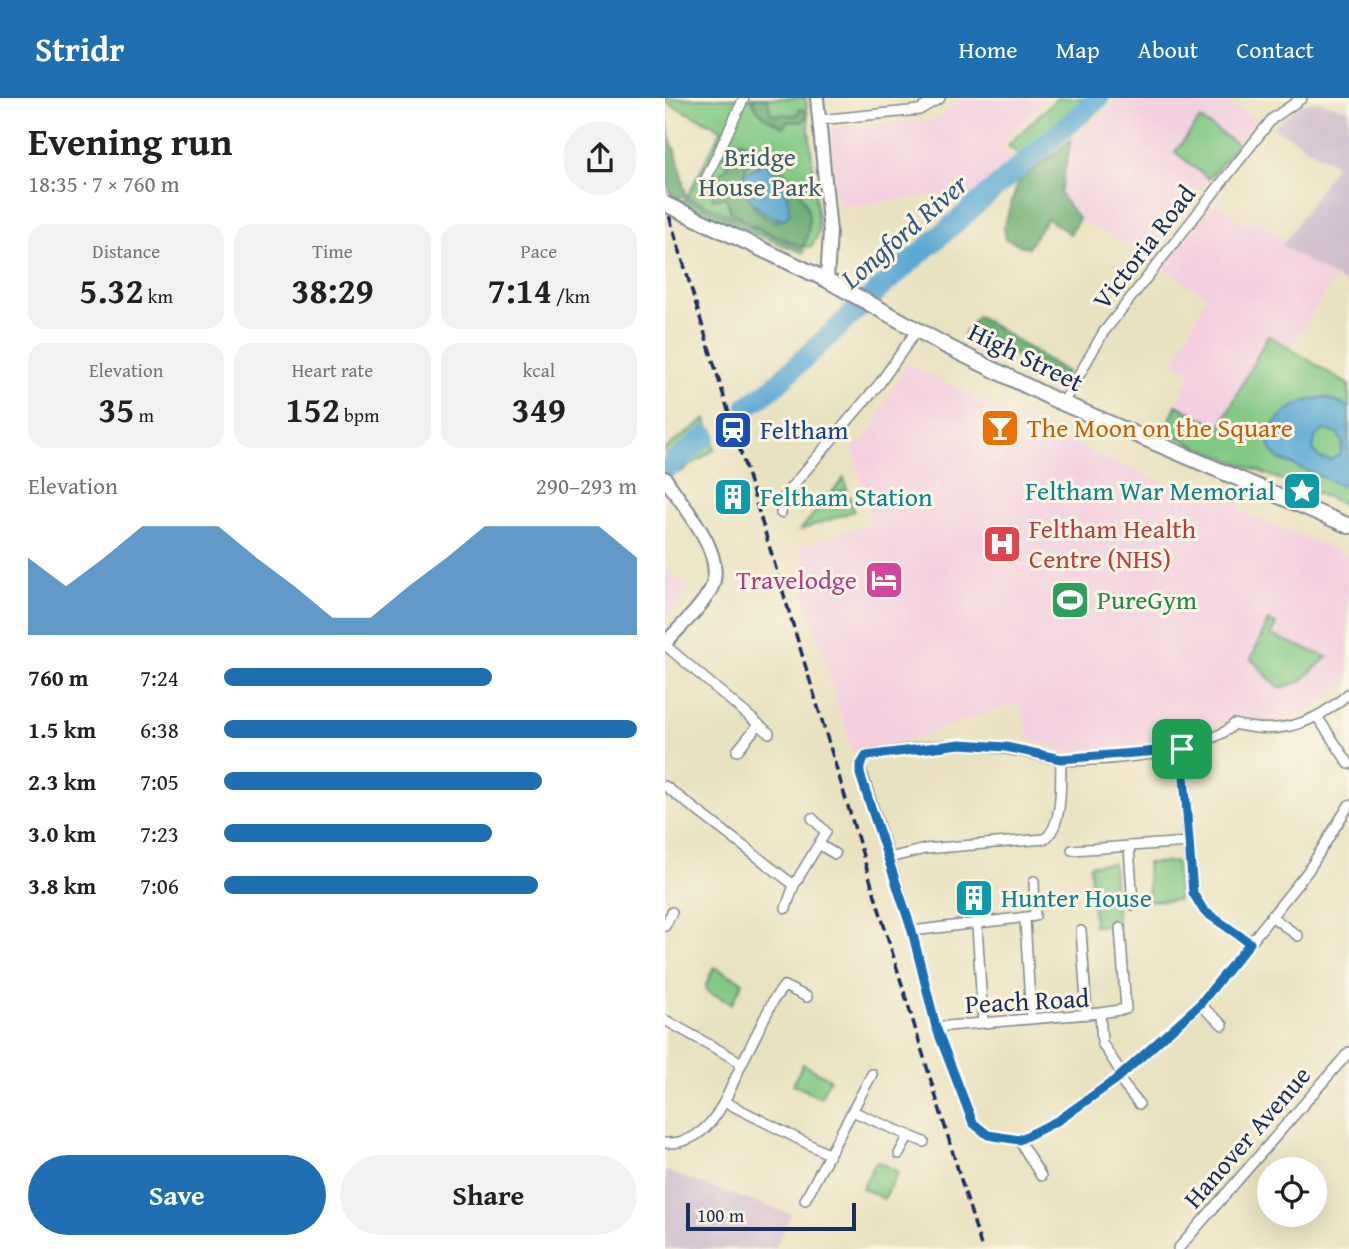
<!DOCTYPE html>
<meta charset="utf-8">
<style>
body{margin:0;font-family:"Gentium Book Plus",serif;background:#f2f2f2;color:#202124;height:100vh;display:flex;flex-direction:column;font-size:26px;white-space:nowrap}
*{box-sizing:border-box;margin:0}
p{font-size:23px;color:#757577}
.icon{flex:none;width:38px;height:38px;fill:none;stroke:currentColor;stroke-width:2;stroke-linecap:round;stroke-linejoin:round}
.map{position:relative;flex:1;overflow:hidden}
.side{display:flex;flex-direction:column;background:#fff;width:665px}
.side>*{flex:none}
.buttons{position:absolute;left:592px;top:1059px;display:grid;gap:14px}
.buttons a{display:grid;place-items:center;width:70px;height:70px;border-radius:50%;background:#fff;box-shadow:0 7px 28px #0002;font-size:35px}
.scale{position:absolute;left:21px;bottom:18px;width:170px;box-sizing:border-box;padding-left:7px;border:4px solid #1b2f5e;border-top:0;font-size:19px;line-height:24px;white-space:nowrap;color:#1b2f5e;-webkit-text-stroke:5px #fcf5e5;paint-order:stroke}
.pin{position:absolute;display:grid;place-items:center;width:60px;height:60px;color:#fff;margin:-30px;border-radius:14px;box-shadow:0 4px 10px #0006}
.round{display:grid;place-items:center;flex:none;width:74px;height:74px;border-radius:37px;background:#f2f2f2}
.overview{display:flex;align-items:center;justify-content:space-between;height:119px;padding:0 28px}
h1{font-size:38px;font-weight:800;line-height:52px}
.stats{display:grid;grid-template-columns:repeat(3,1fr);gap:10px;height:119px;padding:7px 28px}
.stats div{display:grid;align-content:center;border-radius:18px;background:#f2f2f2;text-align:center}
.stats b{font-size:35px;font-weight:800}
.stats small{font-size:19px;font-weight:400}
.stats p{font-size:19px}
.chart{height:196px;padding:14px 28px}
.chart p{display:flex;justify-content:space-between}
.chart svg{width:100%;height:126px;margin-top:7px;fill:#1f6fb2;opacity:.7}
.button{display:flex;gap:14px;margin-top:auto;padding:14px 28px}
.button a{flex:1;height:80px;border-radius:42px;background:#1f6fb2;color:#fff;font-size:28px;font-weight:800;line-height:80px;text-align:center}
.button a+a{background:#f2f2f2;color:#202124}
ul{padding:0 28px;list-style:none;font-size:23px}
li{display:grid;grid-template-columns:112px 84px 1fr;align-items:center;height:52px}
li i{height:18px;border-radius:9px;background:#1f6fb2}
header{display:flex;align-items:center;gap:42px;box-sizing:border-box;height:98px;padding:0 35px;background:#1f6fb2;color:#fff}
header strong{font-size:33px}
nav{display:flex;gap:38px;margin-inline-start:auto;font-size:24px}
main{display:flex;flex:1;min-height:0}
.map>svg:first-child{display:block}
.built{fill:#f3cfdf}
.industrial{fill:#cfbdce}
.green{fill:#81c883;stroke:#4e7c70;stroke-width:2}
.forest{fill:#68ac71;stroke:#426e68;stroke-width:2}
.water{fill:#5aa8d3;stroke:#3a6c98;stroke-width:2;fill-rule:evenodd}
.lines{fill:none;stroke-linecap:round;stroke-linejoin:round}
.river{stroke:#5aa8d3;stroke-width:21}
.street-casing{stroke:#82888f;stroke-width:12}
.secondary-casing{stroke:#82888f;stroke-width:16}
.primary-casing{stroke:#82888f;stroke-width:18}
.street{stroke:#fff;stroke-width:9}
.secondary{stroke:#fff;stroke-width:12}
.primary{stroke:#fff;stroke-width:14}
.rail{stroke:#1b2f5e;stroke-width:3.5;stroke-dasharray:10 5;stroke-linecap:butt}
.primary-bridge-casing{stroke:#82888f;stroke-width:18;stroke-linecap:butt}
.primary-bridge{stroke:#fff;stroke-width:14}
.route-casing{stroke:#fff;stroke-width:14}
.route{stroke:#1f6fb2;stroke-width:9}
.labels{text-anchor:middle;stroke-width:6;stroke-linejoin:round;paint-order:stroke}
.park-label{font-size:26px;fill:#3a5d69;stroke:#fcf5e5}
.street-label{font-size:26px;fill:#1b2f5e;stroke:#fcf5e5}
.food-label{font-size:26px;fill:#c56008;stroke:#fcf5e5;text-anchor:start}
.transit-label{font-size:26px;fill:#164399;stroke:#fcf5e5;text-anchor:start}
.culture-label{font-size:26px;fill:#0d838f;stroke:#fcf5e5;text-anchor:start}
.health-label{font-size:26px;fill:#be3a42;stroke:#fcf5e5;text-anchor:start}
.hotel-label{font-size:26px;fill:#b23c85;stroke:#fcf5e5;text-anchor:end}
.leisure-label{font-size:26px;fill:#27864d;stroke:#fcf5e5;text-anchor:start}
.water-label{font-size:28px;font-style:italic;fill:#315987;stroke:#fcf5e5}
</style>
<header>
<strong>Stridr</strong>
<nav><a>Home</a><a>Map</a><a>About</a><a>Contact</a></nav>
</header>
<main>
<section class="side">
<div class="overview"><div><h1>Evening run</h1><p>18:35 · 7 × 760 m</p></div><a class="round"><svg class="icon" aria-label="share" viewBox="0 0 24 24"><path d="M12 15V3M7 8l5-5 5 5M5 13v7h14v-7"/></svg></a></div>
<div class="stats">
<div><p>Distance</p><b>5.32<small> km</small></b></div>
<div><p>Time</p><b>38:29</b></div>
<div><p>Pace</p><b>7:14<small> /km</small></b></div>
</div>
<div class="stats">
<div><p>Elevation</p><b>35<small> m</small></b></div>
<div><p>Heart rate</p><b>152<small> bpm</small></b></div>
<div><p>kcal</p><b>349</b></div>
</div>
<div class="chart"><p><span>Elevation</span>290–293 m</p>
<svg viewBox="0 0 160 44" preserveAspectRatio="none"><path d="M0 44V17L10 27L20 17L30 6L40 6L50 6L60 17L70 27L80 38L90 38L100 27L110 17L120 6L130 6L140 6L150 6L160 17V44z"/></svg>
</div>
<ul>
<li><b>760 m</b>7:24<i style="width:65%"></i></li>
<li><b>1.5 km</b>6:38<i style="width:100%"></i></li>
<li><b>2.3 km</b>7:05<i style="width:77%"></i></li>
<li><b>3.0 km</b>7:23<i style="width:65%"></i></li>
<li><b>3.8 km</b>7:06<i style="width:76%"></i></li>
</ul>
<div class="button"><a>Save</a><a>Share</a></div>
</section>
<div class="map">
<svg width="684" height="1151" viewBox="0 0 684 1151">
<rect width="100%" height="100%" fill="#fcf5e5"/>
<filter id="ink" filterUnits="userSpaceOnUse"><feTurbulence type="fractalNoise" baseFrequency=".0143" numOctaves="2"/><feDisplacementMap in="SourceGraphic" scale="14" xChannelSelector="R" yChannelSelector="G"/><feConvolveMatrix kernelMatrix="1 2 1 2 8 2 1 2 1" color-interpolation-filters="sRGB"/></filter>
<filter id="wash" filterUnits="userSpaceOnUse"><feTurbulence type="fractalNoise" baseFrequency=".00686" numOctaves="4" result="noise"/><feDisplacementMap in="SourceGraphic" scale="28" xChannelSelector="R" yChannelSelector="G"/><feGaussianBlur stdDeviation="1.57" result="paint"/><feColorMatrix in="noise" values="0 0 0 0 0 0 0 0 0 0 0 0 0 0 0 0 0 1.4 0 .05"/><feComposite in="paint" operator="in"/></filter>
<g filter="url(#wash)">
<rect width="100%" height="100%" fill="#e9e2c0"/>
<g class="built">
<path d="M 297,0 L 383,0 L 335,46 L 349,63 L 318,91 L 177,109 L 171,99 L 166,31 L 272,21 Z"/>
<path d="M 455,0 L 556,0 L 591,21 L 483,158 L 414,121 L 395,96 L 406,42 Z"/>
<path d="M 551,104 L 582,127 L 587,120 L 621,141 L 618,148 L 670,180 L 626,249 L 603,237 L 552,336 L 544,332 L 547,324 L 511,307 L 526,274 L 508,265 L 542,198 L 498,171 Z"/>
<path d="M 241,265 L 394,340 L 528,397 L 533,387 L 577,405 L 575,413 L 684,457 L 682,584 L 654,608 L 631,620 L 605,625 L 576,622 L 550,626 L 532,637 L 468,649 L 402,653 L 370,644 L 364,637 L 353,605 L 227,647 L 187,653 L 138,492 L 147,489 L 134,449 L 208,424 L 187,349 L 202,341 Z"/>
<path d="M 0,470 L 25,490 L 0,522 Z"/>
</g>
<g class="industrial">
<path d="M 650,3 L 684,11 L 684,188 L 617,148 L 671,67 L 608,29 L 637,6 Z"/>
<path d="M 0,1073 L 126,1116 L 110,1151 L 0,1151 Z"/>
</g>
<g class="green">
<path d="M 0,0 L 141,0 L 154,134 L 147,148 L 139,149 L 22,99 L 57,31 L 0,4 Z"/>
<path d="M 392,0 L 430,0 L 359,63 L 343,47 Z"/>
<path d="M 535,21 L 572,46 L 544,81 L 510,54 Z"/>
<path d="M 20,101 L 139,152 L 138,155 L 18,107 Z"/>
<path d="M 603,237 L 684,287 L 684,408 L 532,349 L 501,333 L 511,307 L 547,325 L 544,332 L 552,335 Z"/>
<path d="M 41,321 L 50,351 L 14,375 C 2,370 0,363 0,351 Z"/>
<path d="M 179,380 L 182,391 L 171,395 L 173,401 L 185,399 L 189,413 L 135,432 Z"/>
<path d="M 603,523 L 611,526 L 606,537 L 662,559 L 635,584 L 614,590 L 586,561 Z"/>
<path d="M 511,764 L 513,802 L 484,803 L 482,765 Z"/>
<path d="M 448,765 L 452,827 L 429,828 L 425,767 Z"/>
<path d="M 49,869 L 78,884 L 67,906 L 42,893 L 41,887 Z"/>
<path d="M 138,966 L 165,981 L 155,1000 L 128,986 Z"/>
<path d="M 211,1063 L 233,1074 L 219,1101 L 197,1090 Z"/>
</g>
<g class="forest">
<path d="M 87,0 L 102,0 L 106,16 L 131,17 L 135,11 L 141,12 L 142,20 L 136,24 L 123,23 L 118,29 C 104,21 92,18 87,0 Z"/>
<path d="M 0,6 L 4,38 L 12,57 L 21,98 L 13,101 L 6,100 L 0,72 Z"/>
<path d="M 406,42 L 395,96 L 414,121 L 405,136 L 382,120 L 363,150 L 341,141 L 339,129 L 353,84 Z"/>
<path d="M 76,43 L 81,45 L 86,58 L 76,83 L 86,90 C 85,110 93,117 111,124 L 117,119 L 98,72 L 109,63 C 133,89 155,111 138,149 L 90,129 L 65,113 L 61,99 L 48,101 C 45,84 49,77 63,69 L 59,58 L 64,46 Z"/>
<path d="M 313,218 L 402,274 L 395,280 L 320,242 L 299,236 Z"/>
</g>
<g class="water">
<path d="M 99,64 C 116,79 125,93 124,117 L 118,122 C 95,116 78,101 78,77 Z"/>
<path d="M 660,299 L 684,309 L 684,391 L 614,361 C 605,353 604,347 603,335 C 615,313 636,302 660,299 ZM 659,332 L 673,336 L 678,346 L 675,356 L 665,362 L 654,360 L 648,351 L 650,339 Z"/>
</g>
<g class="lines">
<g class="river">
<path d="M 82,308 L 103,294 L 223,183 L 434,0"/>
<path d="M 0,372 L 41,338"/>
</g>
</g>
</g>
<g filter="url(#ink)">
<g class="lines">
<g class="street-casing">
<g id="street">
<path d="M 154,22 L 254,12 L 275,0"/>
<path d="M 40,83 L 79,0"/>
<path d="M 398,305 L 438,235 L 607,21 L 637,0"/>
<path d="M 116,415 L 118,399 L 215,285 L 252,232"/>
<path d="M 0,547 L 104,635"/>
<path d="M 653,620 L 684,666"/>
<path d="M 517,651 L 528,795 L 539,813 L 585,845 L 643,773 L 684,707"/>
<path d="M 72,653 L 93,627"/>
<path d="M 0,688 L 129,787"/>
<path d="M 155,747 L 170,756"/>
<path d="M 464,748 L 468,807"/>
<path d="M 407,752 L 524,744"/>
<path d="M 224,760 L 260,751 L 380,741 C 399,726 395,684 396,661"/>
<path d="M 121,810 L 129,787 L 161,734 L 147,720"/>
<path d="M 606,818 L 633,838"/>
<path d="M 360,822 L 366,921"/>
<path d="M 312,827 L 318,925"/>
<path d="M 0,828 L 7,814"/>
<path d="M 247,833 L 370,818 L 369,783"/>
<path d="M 416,833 L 422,916"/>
<path d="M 585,845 L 535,907 L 453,980 L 394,1022 L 354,1042 L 323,1037 L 308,1025 L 271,929 L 247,833 L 195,668 L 201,658 C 232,653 266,646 298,647 C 331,647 361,655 393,661 C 427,667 547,653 569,626 C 614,638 650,626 684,595"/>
<path d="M 535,907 L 558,927"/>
<path d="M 435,915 L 461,911 L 455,830"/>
<path d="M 0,922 L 77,965 C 61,1000 46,1047 0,1045"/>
<path d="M 271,929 L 435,915 L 437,945 L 457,976"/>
<path d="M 77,965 L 109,901 L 119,888 L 142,899"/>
<path d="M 453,980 L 474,1006"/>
<path d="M 60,1004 L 163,1056"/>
<path d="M 187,1013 L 259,1044"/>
<path d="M 354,1042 L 376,1078"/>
<path d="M 234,1056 L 244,1037"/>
<path d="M 140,1102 L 207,976"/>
<path d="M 513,1151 L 684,954"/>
</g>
</g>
<g class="secondary-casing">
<g id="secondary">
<path d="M 152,0 L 165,134 L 162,182"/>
<path d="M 0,380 C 18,409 63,456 46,491 C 36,510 15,529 0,545"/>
</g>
</g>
<g class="primary-casing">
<path id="primary" d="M 24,117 L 162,182 L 285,250 L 388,301 L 684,428"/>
</g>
<use href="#street" class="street"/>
<use href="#secondary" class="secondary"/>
<use href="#primary" class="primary"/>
<path class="rail" d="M 0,104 L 317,1151"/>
<g class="primary-bridge-casing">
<path id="primary-bridge" d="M 0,106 L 24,117"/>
</g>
<use href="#primary-bridge" class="primary-bridge"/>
</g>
</g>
<g class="lines" filter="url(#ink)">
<g class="route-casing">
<path id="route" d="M 295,646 L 341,649 L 396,661 L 517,651 L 528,795 L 539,813 L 585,845 L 535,906 L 453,980 L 394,1022 L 354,1042 L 323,1037 L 308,1025 L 271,929 L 247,833 L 195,676 L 195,668 L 201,658 Z"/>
</g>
<use href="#route" class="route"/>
</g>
<defs>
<g id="bar-square" transform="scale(2.0125)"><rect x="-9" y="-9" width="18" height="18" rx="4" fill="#e8710a" stroke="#fcf5e5"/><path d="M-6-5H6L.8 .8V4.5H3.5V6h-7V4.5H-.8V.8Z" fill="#fff"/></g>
<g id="station-square" transform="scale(2.0125)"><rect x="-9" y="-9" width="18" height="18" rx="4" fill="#1a4fb4" stroke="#fcf5e5"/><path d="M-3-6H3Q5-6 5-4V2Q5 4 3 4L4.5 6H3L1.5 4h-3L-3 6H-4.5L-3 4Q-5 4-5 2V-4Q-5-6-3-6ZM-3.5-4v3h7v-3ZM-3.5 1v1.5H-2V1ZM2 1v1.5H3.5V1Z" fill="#fff"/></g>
<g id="sight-square" transform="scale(2.0125)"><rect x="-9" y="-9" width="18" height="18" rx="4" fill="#0f9aa8" stroke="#fcf5e5"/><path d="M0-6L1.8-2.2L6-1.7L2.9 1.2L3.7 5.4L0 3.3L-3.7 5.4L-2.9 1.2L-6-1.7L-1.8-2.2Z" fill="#fff"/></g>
<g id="building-square" transform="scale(2.0125)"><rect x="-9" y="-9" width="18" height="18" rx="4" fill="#0f9aa8" stroke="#fcf5e5"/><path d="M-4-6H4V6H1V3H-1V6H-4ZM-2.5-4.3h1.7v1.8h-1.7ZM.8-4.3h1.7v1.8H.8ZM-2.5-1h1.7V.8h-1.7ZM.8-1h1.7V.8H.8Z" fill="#fff"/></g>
<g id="hospital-square" transform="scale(2.0125)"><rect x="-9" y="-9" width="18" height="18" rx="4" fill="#e0444e" stroke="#fcf5e5"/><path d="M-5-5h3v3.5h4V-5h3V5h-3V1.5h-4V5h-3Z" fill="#fff"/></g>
<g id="hotel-square" transform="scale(2.0125)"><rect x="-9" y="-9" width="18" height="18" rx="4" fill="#d1479c" stroke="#fcf5e5"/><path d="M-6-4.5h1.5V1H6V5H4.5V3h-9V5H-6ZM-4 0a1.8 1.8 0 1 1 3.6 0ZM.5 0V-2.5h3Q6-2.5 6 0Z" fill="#fff"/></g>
<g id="stadium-square" transform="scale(2.0125)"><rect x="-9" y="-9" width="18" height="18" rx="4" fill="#2e9e5b" stroke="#fcf5e5"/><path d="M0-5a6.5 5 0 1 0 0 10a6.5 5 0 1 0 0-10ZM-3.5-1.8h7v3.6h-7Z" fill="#fff"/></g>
</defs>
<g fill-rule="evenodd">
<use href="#bar-square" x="335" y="330"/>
<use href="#station-square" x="68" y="332"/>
<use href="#sight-square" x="637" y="393"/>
<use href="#building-square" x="68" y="399"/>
<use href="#hospital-square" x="337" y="446"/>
<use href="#hotel-square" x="219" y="482"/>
<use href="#stadium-square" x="405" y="502"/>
<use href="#building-square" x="309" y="800"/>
</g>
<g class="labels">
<g class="park-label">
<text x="95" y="68">Bridge<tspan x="95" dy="30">House Park</tspan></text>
</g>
<g class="street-label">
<text transform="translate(479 149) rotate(-52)" y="9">Victoria Road</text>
<text transform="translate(361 259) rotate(26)" y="9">High Street</text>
<text transform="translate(362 903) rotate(-3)" y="9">Peach Road</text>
<text transform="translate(582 1039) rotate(-49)" y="9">Hanover Avenue</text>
</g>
<g class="food-label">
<text x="362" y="339">The Moon on the Square</text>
</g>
<g class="transit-label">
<text x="95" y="341">Feltham</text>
</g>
<g class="culture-label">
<text x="610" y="402" text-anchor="end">Feltham War Memorial</text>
<text x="95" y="408">Feltham Station</text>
<text x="336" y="809">Hunter House</text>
</g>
<g class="health-label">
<text x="364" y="440">Feltham Health<tspan x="364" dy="30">Centre (NHS)</tspan></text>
</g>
<g class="hotel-label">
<text x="192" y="491">Travelodge</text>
</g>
<g class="leisure-label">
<text x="432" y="511">PureGym</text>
</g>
<g class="water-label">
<text transform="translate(239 133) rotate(-41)" y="10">Longford River</text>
</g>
</g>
</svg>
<div class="buttons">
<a><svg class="icon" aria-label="locate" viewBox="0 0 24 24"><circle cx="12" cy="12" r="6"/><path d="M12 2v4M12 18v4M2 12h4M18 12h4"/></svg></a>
</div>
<div class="scale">100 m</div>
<div class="pin" style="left:517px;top:651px;background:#1e9e55"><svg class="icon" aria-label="arrive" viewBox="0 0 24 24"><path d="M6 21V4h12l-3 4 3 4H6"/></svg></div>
</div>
</main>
